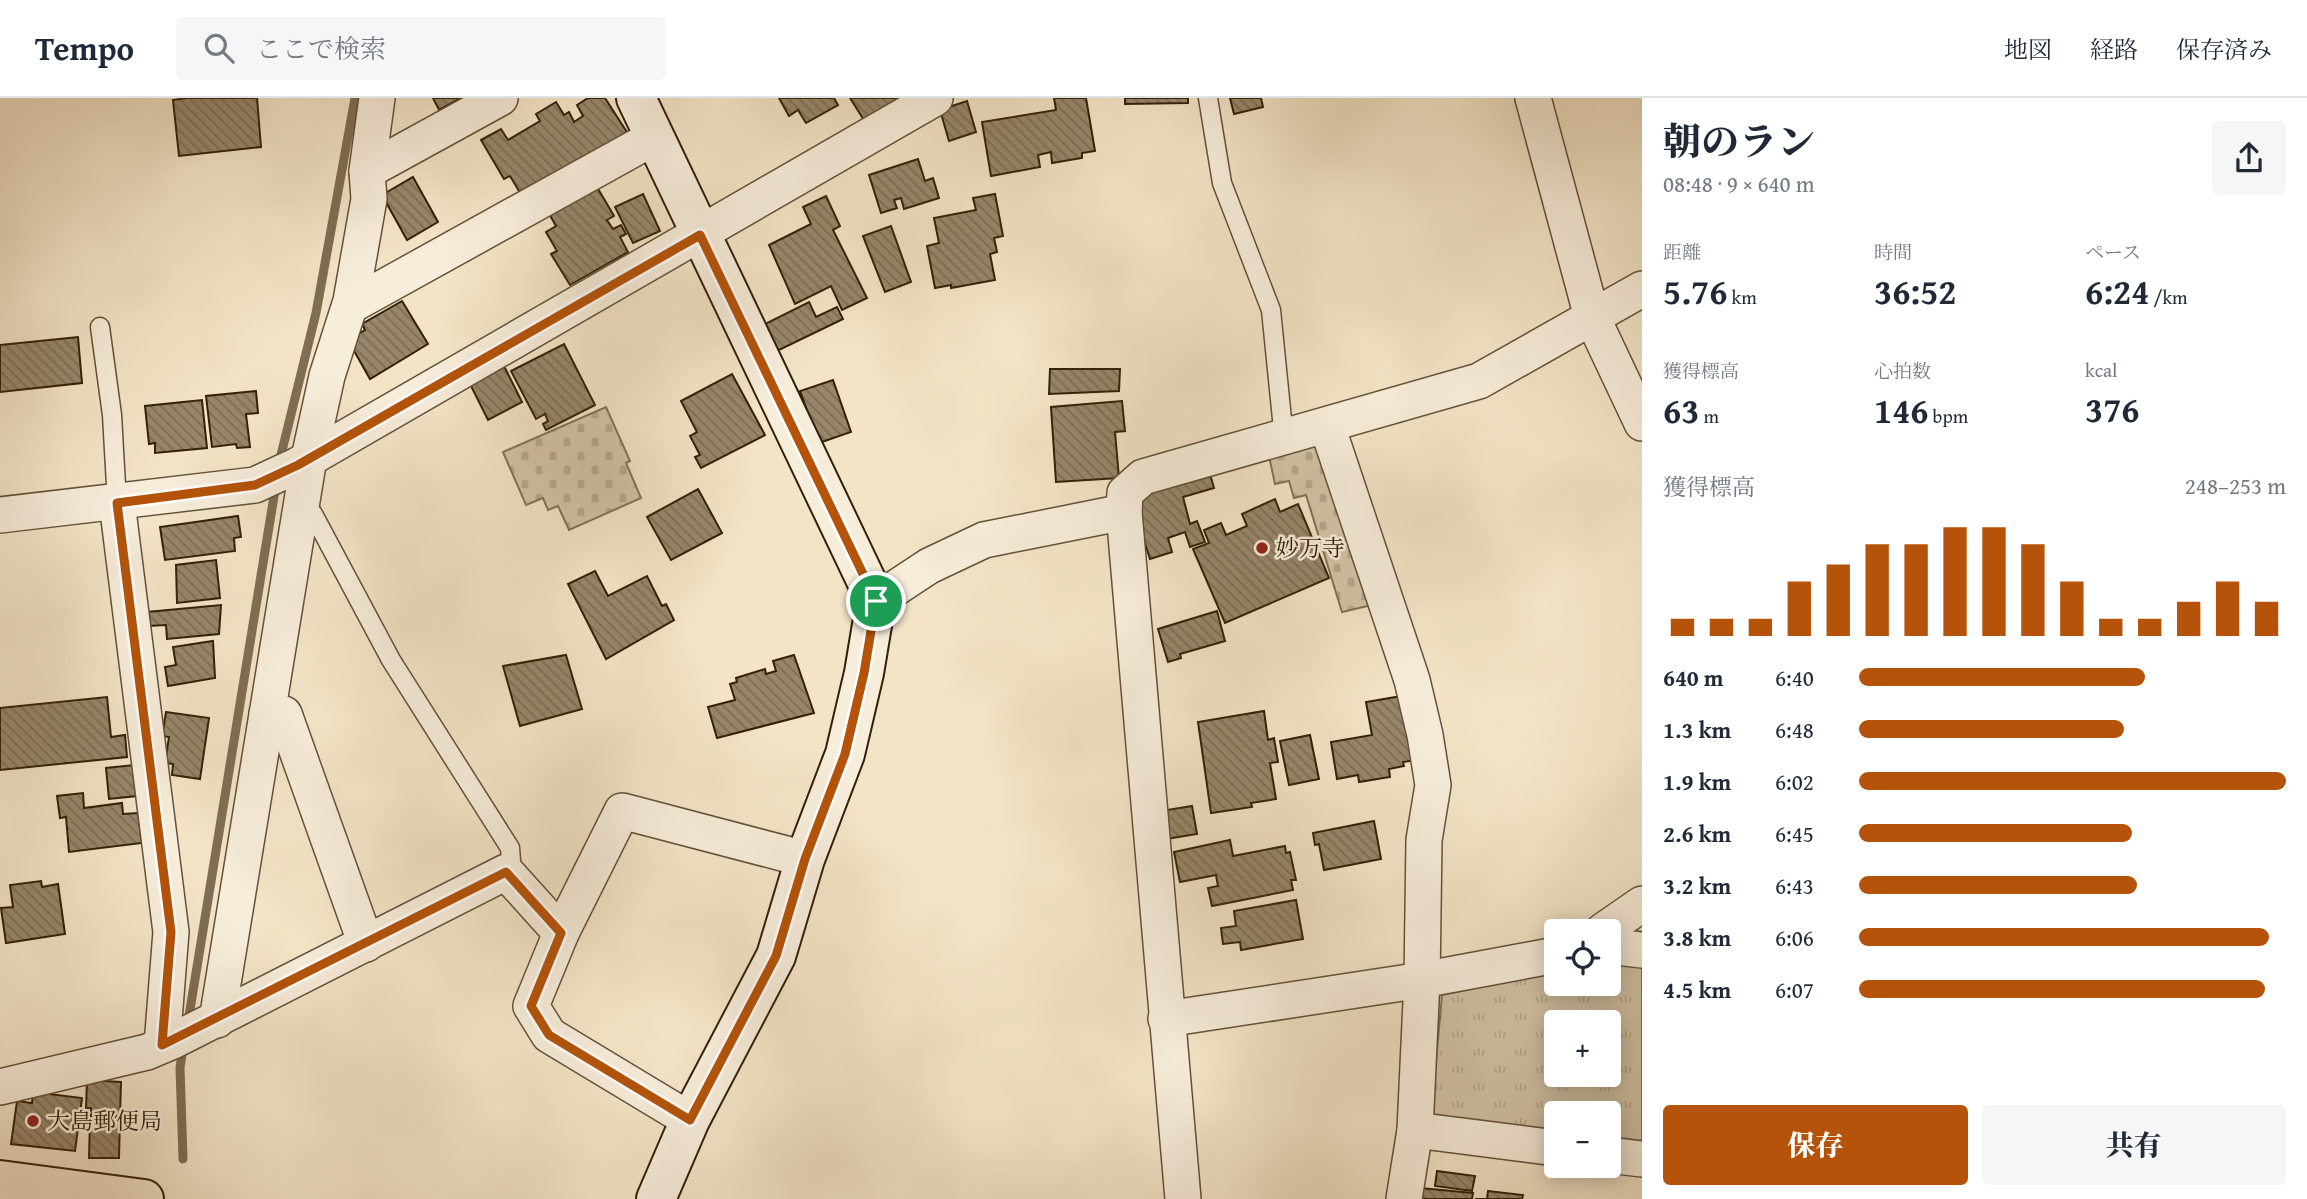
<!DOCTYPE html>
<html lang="ja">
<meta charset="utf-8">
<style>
body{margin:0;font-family:"Gentium Book Plus","Noto Serif JP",serif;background:#f6f6f7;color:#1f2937;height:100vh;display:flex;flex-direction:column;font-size:26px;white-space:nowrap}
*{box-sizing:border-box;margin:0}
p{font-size:23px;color:#747a83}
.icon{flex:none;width:38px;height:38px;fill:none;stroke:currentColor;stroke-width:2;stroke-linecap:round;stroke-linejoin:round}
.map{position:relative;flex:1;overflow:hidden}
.side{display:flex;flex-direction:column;background:#fff;width:665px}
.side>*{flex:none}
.controls{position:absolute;left:1544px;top:821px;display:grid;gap:14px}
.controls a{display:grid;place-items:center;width:77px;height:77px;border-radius:7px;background:#fff;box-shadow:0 4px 18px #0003;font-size:35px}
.pin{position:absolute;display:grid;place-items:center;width:60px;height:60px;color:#fff;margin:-30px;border:4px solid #fff;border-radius:50%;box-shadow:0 2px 7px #0007}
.round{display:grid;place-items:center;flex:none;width:74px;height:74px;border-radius:7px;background:#f6f6f7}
.summary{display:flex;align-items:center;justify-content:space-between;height:119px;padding:0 21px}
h1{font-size:38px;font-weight:800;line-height:52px}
.figures{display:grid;grid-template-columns:repeat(3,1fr);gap:10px;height:119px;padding:7px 21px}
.figures div{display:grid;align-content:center}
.figures b{font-size:35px;font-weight:800}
.figures small{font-size:19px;font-weight:400}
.figures p{font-size:19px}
.chart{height:196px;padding:14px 21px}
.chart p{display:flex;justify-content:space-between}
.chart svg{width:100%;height:126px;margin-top:7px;stroke:#b45309;stroke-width:6}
.button{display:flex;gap:14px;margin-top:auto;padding:14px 21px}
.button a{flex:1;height:80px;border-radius:7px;background:#b45309;color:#fff;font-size:28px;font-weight:800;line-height:80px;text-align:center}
.button a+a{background:#f6f6f7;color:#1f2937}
ul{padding:0 21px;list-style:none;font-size:23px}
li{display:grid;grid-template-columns:112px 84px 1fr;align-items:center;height:52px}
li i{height:18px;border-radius:9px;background:#b45309}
header{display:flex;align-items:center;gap:42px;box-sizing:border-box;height:98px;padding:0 35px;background:#fff;border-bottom:2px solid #e0e1e3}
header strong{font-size:33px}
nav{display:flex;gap:38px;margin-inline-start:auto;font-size:24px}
.search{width:490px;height:63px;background:#f6f6f7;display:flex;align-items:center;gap:18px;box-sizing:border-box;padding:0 24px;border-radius:7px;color:#747a83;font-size:26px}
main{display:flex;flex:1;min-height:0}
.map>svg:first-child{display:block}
.cemetery{fill:url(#cemetery-stones);stroke:#827258;stroke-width:2}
.park{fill:url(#park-tufts);stroke:#827258;stroke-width:2;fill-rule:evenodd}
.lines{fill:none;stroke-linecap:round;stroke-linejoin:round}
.stream{stroke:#7f6d54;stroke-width:9}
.building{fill:url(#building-back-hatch);stroke:#332008;stroke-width:2}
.service-casing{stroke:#635138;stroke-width:21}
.minor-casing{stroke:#635138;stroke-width:38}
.secondary-casing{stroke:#332008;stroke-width:42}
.primary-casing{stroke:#332008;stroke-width:42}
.service{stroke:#f7eddb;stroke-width:18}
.minor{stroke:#f7eddb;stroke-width:35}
.secondary{stroke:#f7eddb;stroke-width:38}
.primary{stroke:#f3e4c7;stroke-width:38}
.route-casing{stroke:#fff;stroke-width:14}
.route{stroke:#b45309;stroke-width:9}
.poi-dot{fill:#8f2418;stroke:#f7eddb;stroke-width:2.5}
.labels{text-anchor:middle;stroke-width:5;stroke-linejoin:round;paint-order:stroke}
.poi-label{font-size:23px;fill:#332008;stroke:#f7eddb;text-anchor:start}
</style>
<header>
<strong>Tempo</strong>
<div class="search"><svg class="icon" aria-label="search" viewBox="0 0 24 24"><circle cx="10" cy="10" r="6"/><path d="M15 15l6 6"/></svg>ここで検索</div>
<nav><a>地図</a><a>経路</a><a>保存済み</a></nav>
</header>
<main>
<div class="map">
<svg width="1642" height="1101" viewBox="0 0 1642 1101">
<defs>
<pattern id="cemetery-stones" width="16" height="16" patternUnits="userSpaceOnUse" patternTransform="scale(1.75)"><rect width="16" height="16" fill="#d2c3a7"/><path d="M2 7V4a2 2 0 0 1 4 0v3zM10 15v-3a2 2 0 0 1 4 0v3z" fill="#b5a78e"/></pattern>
<pattern id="park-tufts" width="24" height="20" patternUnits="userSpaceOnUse" patternTransform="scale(1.75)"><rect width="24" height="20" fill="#d2c3a7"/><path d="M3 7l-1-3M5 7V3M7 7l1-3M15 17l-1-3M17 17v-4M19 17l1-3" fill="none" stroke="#b5a78e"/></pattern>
<pattern id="building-back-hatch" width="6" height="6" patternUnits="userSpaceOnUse" patternTransform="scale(1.75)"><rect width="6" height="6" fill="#97866b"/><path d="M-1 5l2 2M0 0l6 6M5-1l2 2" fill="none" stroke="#7c6d56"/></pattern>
</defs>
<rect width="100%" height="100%" fill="#f3e4c7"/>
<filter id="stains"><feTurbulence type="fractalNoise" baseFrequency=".00286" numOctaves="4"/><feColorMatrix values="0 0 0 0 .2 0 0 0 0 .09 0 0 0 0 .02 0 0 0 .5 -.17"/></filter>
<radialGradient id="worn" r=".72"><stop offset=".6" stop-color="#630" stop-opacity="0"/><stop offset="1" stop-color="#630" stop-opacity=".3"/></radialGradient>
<g class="cemetery">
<path d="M 606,309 L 630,363 L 626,365 L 641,400 L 569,432 L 558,408 L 548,412 L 543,400 L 526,407 L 503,354 Z"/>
<path d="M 1321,343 L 1372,507 L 1342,514 L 1306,397 L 1294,400 L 1289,383 L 1275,386 L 1269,358 Z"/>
</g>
<path class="park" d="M 1608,864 L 1642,869 L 1642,1046 L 1608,1043 L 1608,1015 L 1556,1015 L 1556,1039 L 1430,1028 L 1442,897 L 1556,873 L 1556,886 L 1608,886 ZM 1556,924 L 1608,924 L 1608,976 L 1556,976 Z"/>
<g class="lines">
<g class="stream">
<path d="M 279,365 L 316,215 L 355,0"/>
<path d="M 188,924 L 276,386"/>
<path d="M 183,1061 L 180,970 L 183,949"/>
</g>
</g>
<g class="building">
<path d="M 187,0 L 257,0 L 261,49 L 179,58 L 173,2 Z"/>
<path d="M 433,0 L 461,0 L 439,12 Z"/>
<path d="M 588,0 L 605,0 L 630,39 L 522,98 L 510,78 L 504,81 L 481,42 L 501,31 L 508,42 L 540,23 L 536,16 L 556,4 L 564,17 L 569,14 L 574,24 L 583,18 L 577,7 Z"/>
<path d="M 779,0 L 834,0 L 838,7 L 806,25 L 798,12 L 789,18 Z"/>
<path d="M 850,0 L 896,0 L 897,1 L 864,22 Z"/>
<path d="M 1054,0 L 1086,0 L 1095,53 L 1082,55 L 1082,60 L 1052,65 L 1051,54 L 1038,57 L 1040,69 L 991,78 L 982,24 L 1056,12 Z"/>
<path d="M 1125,0 L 1188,0 L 1188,5 L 1125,6 Z"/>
<path d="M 1230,0 L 1261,0 L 1263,9 L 1234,16 Z"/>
<path d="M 967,3 L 976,34 L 949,43 L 940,12 Z"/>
<path d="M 918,61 L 925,83 L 933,80 L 939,100 L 904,111 L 901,100 L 894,102 L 897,110 L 881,115 L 869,77 Z"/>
<path d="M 413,79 L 438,124 L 407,142 L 382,97 Z"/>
<path d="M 594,84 L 614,118 L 607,122 L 613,131 L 621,127 L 626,136 L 620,139 L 628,154 L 570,187 L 551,156 L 557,153 L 546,134 L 556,128 L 547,112 Z"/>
<path d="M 643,96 L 660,133 L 633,145 L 615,109 Z"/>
<path d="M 995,96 L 1003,138 L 994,140 L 997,154 L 990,156 L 995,182 L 951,190 L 951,187 L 935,190 L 927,148 L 939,145 L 934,120 L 976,112 L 973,100 Z"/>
<path d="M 826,98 L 840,128 L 833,132 L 867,200 L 842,212 L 831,188 L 795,206 L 769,147 L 811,126 L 803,109 Z"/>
<path d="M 891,128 L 911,184 L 885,194 L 863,138 Z"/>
<path d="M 402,203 L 428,246 L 370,281 L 348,242 L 365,232 L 362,226 Z"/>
<path d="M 809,204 L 816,219 L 837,209 L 843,221 L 775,254 L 763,227 Z"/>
<path d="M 78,239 L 82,285 L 0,294 L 0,247 Z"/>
<path d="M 564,246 L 595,307 L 546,332 L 543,326 L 548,323 L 545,316 L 536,321 L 511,273 Z"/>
<path d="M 504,268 L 522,304 L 488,322 L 470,286 Z"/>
<path d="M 1050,271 L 1120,271 L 1119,293 L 1049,296 Z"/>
<path d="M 732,276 L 765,337 L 701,370 L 695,359 L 700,357 L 690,338 L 697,334 L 681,303 Z"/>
<path d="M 833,282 L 851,334 L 819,345 L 800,293 Z"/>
<path d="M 256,293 L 258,315 L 246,316 L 250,349 L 237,350 L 236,346 L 212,349 L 206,298 Z"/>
<path d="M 202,302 L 207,350 L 155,355 L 155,345 L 149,346 L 145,308 Z"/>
<path d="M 1122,303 L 1125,333 L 1115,334 L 1119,380 L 1056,384 L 1051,309 Z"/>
<path d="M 1210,376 L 1214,390 L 1183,399 L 1190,426 L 1197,423 L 1205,444 L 1190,449 L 1185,434 L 1168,440 L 1172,454 L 1150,461 L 1135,414 L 1143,394 Z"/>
<path d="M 698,391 L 722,435 L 671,462 L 647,419 Z"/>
<path d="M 1275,401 L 1280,414 L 1298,406 L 1329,480 L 1225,525 L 1193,451 L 1209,445 L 1204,432 L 1221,425 L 1226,437 L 1247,428 L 1242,416 Z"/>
<path d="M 238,418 L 241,439 L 234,440 L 235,453 L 165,462 L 160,429 Z"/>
<path d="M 216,462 L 220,500 L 177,505 L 176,467 Z"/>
<path d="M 595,473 L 608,498 L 647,478 L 662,508 L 666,506 L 674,522 L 606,561 L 568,486 Z"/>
<path d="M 221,507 L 219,536 L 167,541 L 166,527 L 148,528 L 147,514 Z"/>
<path d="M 1217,513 L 1225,543 L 1180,556 L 1181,560 L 1168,564 L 1158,531 Z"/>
<path d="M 213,543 L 215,580 L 168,588 L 165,569 L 176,567 L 173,549 Z"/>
<path d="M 566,557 L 582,611 L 520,628 L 503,568 Z"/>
<path d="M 794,557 L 814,615 L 717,640 L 708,609 L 735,602 L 730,586 L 737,584 L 736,580 L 765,571 L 766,576 L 776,573 L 773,563 Z"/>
<path d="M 1402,598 L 1417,662 L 1403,664 L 1404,668 L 1389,671 L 1390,679 L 1359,684 L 1358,677 L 1337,681 L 1331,644 L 1372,637 L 1366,604 Z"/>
<path d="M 107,599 L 111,639 L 125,637 L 127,659 L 0,672 L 0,610 Z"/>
<path d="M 1264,613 L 1268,642 L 1274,640 L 1278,664 L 1270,665 L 1276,701 L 1251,705 L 1252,709 L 1211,715 L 1198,624 Z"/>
<path d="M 166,614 L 209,620 L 200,681 L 172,677 L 173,666 L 165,665 L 169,639 L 162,638 Z"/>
<path d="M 1310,637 L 1319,681 L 1289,687 L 1280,643 Z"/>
<path d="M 134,667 L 137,698 L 109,701 L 106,670 Z"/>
<path d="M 83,695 L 84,710 L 122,705 L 123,716 L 138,715 L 142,745 L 69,754 L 66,719 L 60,720 L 57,698 Z"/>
<path d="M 1192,708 L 1197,736 L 1166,741 L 1161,713 Z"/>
<path d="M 1374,723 L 1381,761 L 1324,772 L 1319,746 L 1315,747 L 1313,735 Z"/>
<path d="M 1230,742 L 1233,758 L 1285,748 L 1286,755 L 1290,754 L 1296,782 L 1291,782 L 1293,792 L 1212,808 L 1208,790 L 1218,788 L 1216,777 L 1180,784 L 1174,754 Z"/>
<path d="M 41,783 L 42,789 L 58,786 L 65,836 L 6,845 L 1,810 L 13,809 L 10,787 Z"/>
<path d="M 1296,802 L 1303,841 L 1241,852 L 1240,844 L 1223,846 L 1221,830 L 1236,828 L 1234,813 Z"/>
<path d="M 87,982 L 121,984 L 120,1019 L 91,1018 L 91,1010 L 86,1010 Z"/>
<path d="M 33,994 L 82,1000 L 75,1053 L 11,1046 L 17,1003 L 32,1005 Z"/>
<path d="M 90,1022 L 120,1022 L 119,1060 L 89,1060 Z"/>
<path d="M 1437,1073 L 1475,1078 L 1472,1093 L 1435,1088 Z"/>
<path d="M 1420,1090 L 1473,1095 L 1472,1101 L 1419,1101 Z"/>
<path d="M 1488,1093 L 1523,1097 L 1522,1101 L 1475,1101 L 1487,1101 Z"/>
</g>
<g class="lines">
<g class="service-casing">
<g id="service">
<path d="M 1208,0 L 1222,85 L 1271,212 L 1284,341"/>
<path d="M 100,229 L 112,317 L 117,405"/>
<path d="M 301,410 L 313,416 L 391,562 L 510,750 L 511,763 L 506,774"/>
</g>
</g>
<g class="minor-casing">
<g id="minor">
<path d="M 1533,0 L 1592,219 L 1642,325"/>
<path d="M 367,73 L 500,0"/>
<path d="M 350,208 L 655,39"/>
<path d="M 1327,328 L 1412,582 L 1425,637 L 1433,687 L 1424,742 L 1422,882 L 1415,1032 L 1404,1101"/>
<path d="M 117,405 L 171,834 L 162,947"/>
<path d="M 0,417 L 255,387 L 298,367 L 935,0"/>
<path d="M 876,503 L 929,468 L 984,442 L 1124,414"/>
<path d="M 267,616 L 284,616 L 366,846"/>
<path d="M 1603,833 L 1642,806"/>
<path d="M 1608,848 L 1642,852"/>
<path d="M 1166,921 L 1422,882 L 1556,857"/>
<path d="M 217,922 L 309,360 L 327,278 L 351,203 L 369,101 L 367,73 L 377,0"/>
<path d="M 0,989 L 147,954 L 173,943 L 506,774 L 561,835"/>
<path d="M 690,1022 L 549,937 L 531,908 L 561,835 L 622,713 L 805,761"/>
<path d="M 1415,1032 L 1556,1050"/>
<path d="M 1608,1057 L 1642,1061"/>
<path d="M 1183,1101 L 1124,414 L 1125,395 L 1143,379 L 1479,283 L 1642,191"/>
</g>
</g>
<g class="secondary-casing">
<path id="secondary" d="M 636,0 L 876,503 L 864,575 L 845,656 L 805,761 L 776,858 L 690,1022 L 656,1101"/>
</g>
<g class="primary-casing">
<path id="primary" d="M 0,1082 L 144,1101"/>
</g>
<use href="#service" class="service"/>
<use href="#minor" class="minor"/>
<use href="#secondary" class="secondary"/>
<use href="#primary" class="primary"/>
</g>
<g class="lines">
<g class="route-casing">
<path id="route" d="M 700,137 L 876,503 L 864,575 L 845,656 L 805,761 L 776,858 L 690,1022 L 549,937 L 531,908 L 561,835 L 506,774 L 162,947 L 171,834 L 117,405 L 255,387 L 298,367 Z"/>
</g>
<use href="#route" class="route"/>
</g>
<g class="poi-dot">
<circle cx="1262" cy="450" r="7"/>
<circle cx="33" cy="1023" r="7"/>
</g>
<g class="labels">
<g class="poi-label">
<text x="1276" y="458">妙万寺</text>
<text x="47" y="1031">大島郵便局</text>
</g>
</g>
<rect width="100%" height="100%" filter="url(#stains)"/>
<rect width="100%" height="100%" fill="url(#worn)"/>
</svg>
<div class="controls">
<a><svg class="icon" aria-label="locate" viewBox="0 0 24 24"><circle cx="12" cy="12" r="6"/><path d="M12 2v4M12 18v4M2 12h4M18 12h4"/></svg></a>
<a>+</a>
<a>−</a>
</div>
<div class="pin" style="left:876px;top:503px;background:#1e9e55"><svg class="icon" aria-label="arrive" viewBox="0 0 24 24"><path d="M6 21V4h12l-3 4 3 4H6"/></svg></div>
</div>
<section class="side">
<div class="summary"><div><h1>朝のラン</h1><p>08:48 · 9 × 640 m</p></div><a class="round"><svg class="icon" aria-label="share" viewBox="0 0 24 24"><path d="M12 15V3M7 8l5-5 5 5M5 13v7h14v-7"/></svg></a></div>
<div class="figures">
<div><p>距離</p><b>5.76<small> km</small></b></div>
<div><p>時間</p><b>36:52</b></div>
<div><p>ペース</p><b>6:24<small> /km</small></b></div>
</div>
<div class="figures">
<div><p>獲得標高</p><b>63<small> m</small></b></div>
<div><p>心拍数</p><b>146<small> bpm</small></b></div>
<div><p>kcal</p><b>376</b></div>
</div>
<div class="chart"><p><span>獲得標高</span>248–253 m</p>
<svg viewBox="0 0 160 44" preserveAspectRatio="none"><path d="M5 44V38M15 44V38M25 44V38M35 44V25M45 44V19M55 44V12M65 44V12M75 44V6M85 44V6M95 44V12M105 44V25M115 44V38M125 44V38M135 44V32M145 44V25M155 44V32"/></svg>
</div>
<ul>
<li><b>640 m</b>6:40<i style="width:67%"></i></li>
<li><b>1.3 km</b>6:48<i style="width:62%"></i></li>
<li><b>1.9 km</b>6:02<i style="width:100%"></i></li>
<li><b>2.6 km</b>6:45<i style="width:64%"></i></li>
<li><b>3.2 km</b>6:43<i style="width:65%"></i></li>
<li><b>3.8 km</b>6:06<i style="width:96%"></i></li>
<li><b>4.5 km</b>6:07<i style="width:95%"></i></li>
</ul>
<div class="button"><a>保存</a><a>共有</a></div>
</section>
</main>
